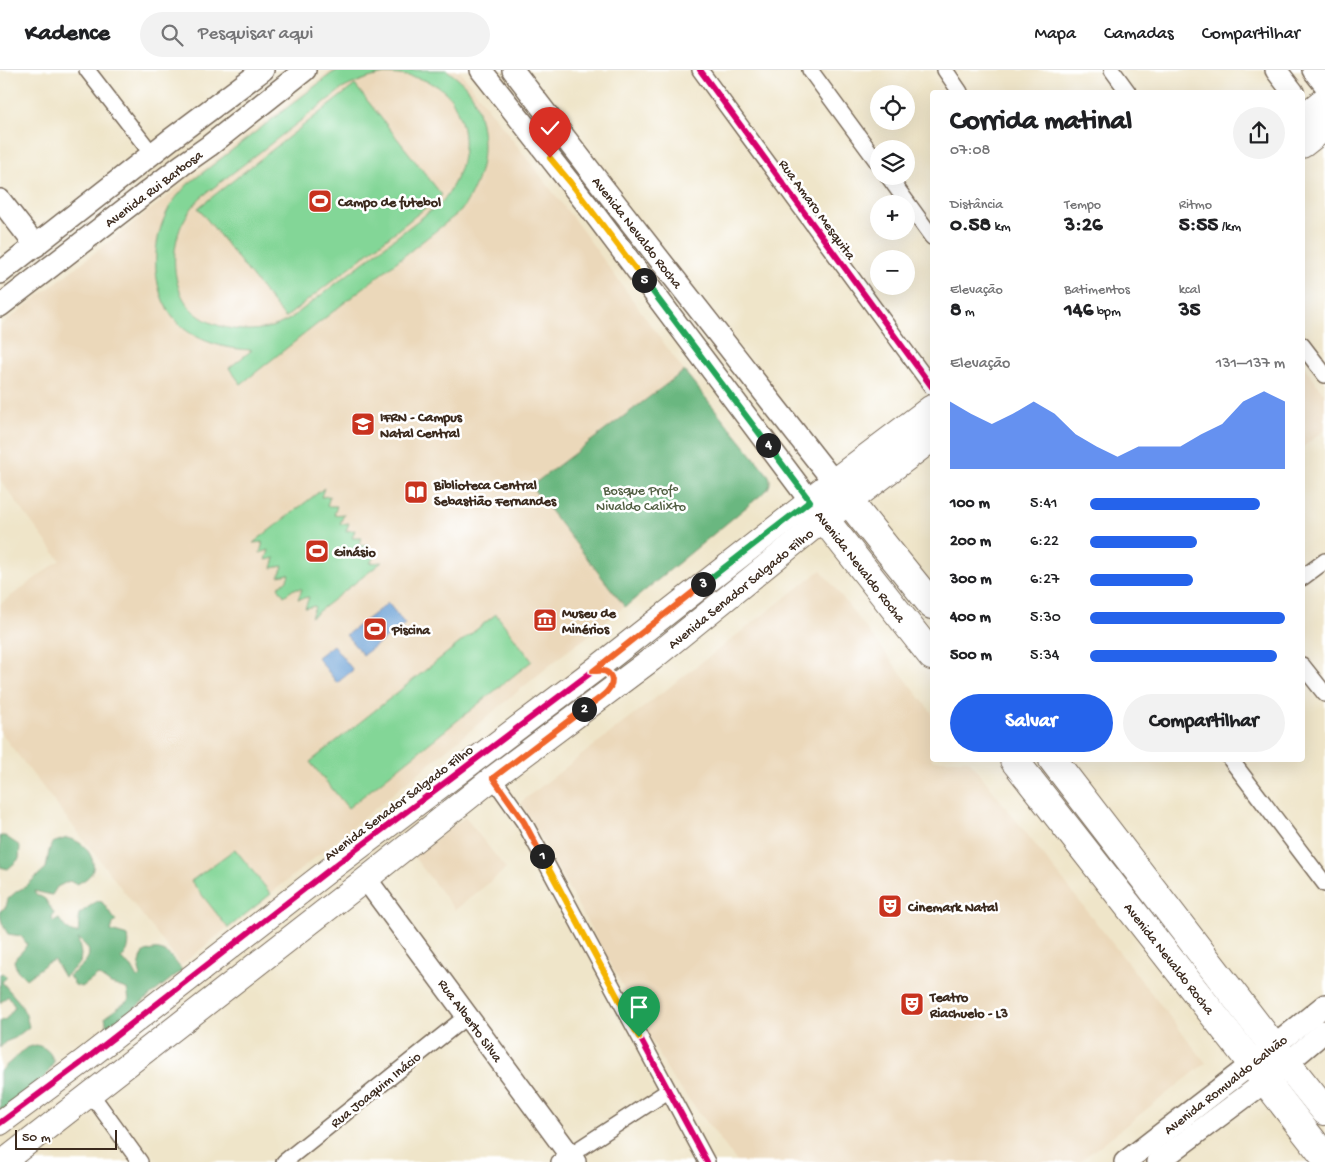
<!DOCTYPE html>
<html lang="pt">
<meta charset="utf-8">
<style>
body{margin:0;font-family:"Gochi Hand",sans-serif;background:#f2f2f2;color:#202124;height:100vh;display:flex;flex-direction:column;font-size:19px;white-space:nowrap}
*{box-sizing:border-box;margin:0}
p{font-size:16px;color:#757577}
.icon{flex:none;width:28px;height:28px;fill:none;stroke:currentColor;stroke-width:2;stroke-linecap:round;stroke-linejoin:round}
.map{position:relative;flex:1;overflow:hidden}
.side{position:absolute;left:930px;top:20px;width:375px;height:672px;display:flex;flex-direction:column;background:#fff;border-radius:5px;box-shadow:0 5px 20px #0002}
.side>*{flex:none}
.fabs{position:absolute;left:870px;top:15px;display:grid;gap:10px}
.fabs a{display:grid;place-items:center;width:45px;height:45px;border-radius:50%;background:#fff;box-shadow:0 5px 20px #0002;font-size:25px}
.scale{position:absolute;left:15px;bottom:12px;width:102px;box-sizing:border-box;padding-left:5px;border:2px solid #3b2a1e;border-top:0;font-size:14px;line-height:18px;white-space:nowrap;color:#3b2a1e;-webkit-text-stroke:4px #fff;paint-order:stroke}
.pin{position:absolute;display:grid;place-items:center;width:42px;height:42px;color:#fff;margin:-51px -21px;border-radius:50% 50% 50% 0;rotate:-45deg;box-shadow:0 0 5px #0007}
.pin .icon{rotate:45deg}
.km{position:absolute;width:25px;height:25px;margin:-12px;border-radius:50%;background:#222;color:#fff;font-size:14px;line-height:25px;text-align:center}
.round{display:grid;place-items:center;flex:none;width:52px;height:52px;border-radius:26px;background:#f2f2f2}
.summary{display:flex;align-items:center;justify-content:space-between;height:85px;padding:0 20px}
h1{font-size:28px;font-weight:700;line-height:38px}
.metrics{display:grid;grid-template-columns:repeat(3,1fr);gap:8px;height:85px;padding:5px 20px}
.metrics div{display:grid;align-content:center}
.metrics b{font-size:21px;font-weight:700}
.metrics small{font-size:14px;font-weight:400}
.metrics p{font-size:14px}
.chart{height:140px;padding:10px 20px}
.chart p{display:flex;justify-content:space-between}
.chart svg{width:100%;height:90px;margin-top:5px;fill:#2563eb;opacity:.7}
.action{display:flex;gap:10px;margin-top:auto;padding:10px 20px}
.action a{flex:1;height:58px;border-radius:30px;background:#2563eb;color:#fff;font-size:20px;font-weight:700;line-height:58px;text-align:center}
.action a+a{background:#f2f2f2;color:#202124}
ul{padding:0 20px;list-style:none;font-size:16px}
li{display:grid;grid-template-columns:80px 60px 1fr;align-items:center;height:38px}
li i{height:12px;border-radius:6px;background:#2563eb}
header{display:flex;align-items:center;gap:30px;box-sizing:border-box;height:70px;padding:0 25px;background:#fff;border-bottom:1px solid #e0e0e0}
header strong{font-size:24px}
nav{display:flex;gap:28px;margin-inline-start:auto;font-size:18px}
.search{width:350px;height:45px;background:#f2f2f2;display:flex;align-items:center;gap:12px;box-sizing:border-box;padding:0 18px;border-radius:28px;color:#757577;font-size:19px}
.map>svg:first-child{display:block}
.built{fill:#ebd8ba}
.green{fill:#83d697;stroke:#5f805a;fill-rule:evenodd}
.forest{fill:#6ab780;stroke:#52704f}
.water{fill:#669ed4;stroke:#506479}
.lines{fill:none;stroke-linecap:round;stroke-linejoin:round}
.street-casing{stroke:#7a6b5a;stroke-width:18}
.secondary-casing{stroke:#7a6b5a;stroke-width:24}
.primary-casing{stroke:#7a6b5a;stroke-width:26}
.highway-casing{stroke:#7a6b5a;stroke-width:30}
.street{stroke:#fff;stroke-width:15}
.secondary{stroke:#fff;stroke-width:21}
.primary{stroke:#fff;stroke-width:24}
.highway{stroke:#fff;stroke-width:28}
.cycleway-casing{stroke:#fff;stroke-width:9}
.cycleway{stroke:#d6006c;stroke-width:6}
.split-1-casing{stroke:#fff;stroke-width:10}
.split-2-casing{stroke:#fff;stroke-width:10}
.split-3-casing{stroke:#fff;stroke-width:10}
.split-4-casing{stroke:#fff;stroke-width:10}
.split-5-casing{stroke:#fff;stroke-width:10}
.split-6-casing{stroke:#fff;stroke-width:10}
.split-1{stroke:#f5b400;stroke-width:6}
.split-2{stroke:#f0652b;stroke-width:6}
.split-3{stroke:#f0652b;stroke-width:6}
.split-4{stroke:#22a559;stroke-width:6}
.split-5{stroke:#22a559;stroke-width:6}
.split-6{stroke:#f5b400;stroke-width:6}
.labels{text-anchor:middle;stroke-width:5;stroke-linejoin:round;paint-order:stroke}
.street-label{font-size:14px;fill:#3b2a1e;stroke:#fff}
.poi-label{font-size:14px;font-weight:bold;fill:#3b2a1e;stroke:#fff;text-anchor:start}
.park-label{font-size:14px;fill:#515e42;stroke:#fff}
</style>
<header>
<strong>Kadence</strong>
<div class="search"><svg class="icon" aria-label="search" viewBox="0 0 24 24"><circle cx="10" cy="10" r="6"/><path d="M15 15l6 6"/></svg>Pesquisar aqui</div>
<nav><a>Mapa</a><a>Camadas</a><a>Compartilhar</a></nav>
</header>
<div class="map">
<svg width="1325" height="1092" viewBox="0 0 1325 1092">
<rect width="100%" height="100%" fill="#fff"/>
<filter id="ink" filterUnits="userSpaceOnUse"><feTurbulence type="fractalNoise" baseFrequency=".02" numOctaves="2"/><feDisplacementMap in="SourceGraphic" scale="10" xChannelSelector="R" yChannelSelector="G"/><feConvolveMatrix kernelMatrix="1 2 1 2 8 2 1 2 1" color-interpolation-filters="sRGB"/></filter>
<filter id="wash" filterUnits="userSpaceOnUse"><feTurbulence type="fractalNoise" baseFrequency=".0096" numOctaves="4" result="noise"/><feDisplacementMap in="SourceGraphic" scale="20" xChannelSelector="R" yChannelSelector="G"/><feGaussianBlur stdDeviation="1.12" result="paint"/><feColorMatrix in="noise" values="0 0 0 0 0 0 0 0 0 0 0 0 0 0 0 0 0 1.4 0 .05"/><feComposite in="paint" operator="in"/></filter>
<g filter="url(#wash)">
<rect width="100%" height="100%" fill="#efe5c9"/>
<g class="built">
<path d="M 331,0 L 459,0 L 582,160 L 684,301 L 769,406 L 771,411 L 767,420 L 736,446 L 584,569 L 566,582 L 295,804 L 181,895 L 0,662 L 0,534 L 60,490 L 0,410 L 0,256 Z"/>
<path d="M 1303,295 L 1325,325 L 1325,360 L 1303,377 Z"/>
<path d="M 821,500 L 932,643 L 932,690 L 969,690 L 1206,993 L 1079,1092 L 737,1092 L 713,1060 L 671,1007 L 623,917 L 521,732 Z"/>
<path d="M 465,747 L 506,799 L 455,840 L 414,787 Z"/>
</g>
<g class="green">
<path d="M 338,0 L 446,0 L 448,1 C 457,8 465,14 471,23 C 475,29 477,38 479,45 C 488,81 482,110 461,141 L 241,314 L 229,298 L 252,280 C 230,279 210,275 190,263 C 151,239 148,179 167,142 C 172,131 180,123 188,114 L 331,4 ZM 385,4 C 407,5 432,8 448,25 C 454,31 456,39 459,46 C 471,76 461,107 442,132 L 290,249 C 281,254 271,258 261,259 C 237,263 206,256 190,238 C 171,216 171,178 182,154 C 187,144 193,136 200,128 L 342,19 C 356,12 369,7 385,4 Z"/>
<path d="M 355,15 L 442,125 L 285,248 L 198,138 Z"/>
<path d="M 324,418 L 321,427 L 330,426 L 327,436 L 337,436 L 334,445 L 344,444 L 340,454 L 349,453 L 346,461 L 355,460 L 352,468 L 362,468 L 358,476 L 369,475 L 364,485 L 376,484 L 370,493 L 382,492 L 311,547 L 315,536 L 305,538 L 309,527 L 298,529 L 302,519 L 294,519 L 284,526 L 278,517 L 287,510 L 289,504 L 279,506 L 283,496 L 272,498 L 275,488 L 266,490 L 269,480 L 260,483 L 263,472 L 253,473 Z"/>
<path d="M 496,544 L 532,591 L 348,738 L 310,692 Z"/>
<path d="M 235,779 L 271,824 L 228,858 L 191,811 Z"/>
</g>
<g class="forest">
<path d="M 684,301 L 769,406 C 771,412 770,415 767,420 L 625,537 L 531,416 Z"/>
<path d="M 0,766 L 5,766 L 20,776 L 19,789 L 8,799 L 0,797 Z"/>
<path d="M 67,768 C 70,769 75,770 78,772 C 88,777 99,795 90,805 C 87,809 81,812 77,814 L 69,811 L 57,817 L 52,825 L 34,821 L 36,824 L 45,829 L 54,843 L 52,848 L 53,852 L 59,849 C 63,855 69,864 78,863 C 80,856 77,851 79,844 L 97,831 L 102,832 L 116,851 L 113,854 L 111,861 L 128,866 C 130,877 128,881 121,889 L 132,897 L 138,908 L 141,907 L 139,899 L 142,884 C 162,873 170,885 182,900 L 105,962 L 107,958 L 105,947 L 129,930 L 127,919 L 111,914 L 98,905 L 82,917 L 75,915 L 69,906 C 84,894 100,884 78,869 L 81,884 L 80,893 L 64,907 L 54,890 L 47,893 L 26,909 L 17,900 L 14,891 C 18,883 24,882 27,874 L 21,866 L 8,864 C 3,856 0,850 0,841 L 6,837 L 8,829 L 17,821 L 25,817 L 46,798 L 49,781 L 52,773 Z"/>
<path d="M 2,903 L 7,907 L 2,912 L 20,933 L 26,945 L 29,957 L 15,968 L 5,972 L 0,978 L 0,951 L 6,949 L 15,937 L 8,926 L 0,933 L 0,904 Z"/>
<path d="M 36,975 C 45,977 51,982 54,992 C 43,1015 19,1032 0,1049 L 0,1001 L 26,978 Z"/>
</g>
<g class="water">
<path d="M 388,533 L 405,554 L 363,585 L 346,565 Z"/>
<path d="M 333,575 L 353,600 L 337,613 L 317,587 Z"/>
</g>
</g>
<g filter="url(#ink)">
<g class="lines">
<g class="street-casing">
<g id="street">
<path d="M 87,0 L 152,84"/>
<path d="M 700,0 L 932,317"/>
<path d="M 810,0 L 879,94"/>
<path d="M 945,0 L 960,22"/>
<path d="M 1112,0 L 1128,22"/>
<path d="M 888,106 L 932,167"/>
<path d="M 1302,275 L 1325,305"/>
<path d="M 1302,508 L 1325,491"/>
<path d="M 1302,595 L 1325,624"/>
<path d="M 1231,690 L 1325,814"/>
<path d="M 493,708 L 524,752 L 707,1092"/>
<path d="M 91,1024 L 140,1092"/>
<path d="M 284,1092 L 467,946"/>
<path d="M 559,1092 L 668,1021"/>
</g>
</g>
<g class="secondary-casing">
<g id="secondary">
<path d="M 481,0 L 596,146 L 810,431"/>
<path d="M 513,0 L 602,116 L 834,412"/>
<path d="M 1276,0 L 1293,22"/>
<path d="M 1313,0 L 1325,15"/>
<path d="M 0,130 L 36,176"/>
<path d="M 0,203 L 171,69 L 263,0"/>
<path d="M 0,236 L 182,95 L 209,76 L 305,0"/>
<path d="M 366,809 L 575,1092"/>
<path d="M 1125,1092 L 1253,993 L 1325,935"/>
<path d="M 1158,1092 L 1266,1011 L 1325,961"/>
</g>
</g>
<g class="primary-casing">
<g id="primary">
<path d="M 0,1053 L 81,993 L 329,800 L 593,601 L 810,431"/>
<path d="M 3,1092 L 366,809 L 493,708 L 652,589 L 824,449"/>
</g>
</g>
<g class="highway-casing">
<g id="highway">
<path d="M 1302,49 L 1325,31"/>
<path d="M 1302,74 L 1325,56"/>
<path d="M 932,339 L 810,431 L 932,586"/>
<path d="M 834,412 L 862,448 L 932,535"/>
<path d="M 833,442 L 932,367"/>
<path d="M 1014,690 L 1325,1087"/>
<path d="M 1053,690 L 1273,976 L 1325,1041"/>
</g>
</g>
<use href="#street" class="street"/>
<use href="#secondary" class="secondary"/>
<use href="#primary" class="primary"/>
<use href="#highway" class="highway"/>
<g class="cycleway-casing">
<g id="cycleway">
<path d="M 700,0 L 932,317"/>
<path d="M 493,708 L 524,752 L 707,1092"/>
<path d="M 0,1053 L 81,993 L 329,800 L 593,601 L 810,431"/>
</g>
</g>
<use href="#cycleway" class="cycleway"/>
</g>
</g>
<g class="lines" filter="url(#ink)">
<g class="split-1-casing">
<path id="split-1" d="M 542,786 L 639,967"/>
</g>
<g class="split-2-casing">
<path id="split-2" d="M 542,786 L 524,752 L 493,708 L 584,639"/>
</g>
<g class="split-3-casing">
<path id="split-3" d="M 584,639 C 593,632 617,620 611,607 C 607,599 601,601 593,601 L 703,514"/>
</g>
<g class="split-4-casing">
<path id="split-4" d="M 703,514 L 810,431 L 768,375"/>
</g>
<g class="split-5-casing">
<path id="split-5" d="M 644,210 L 768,375"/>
</g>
<g class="split-6-casing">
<path id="split-6" d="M 550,88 L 570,112 L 644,210"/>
</g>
<use href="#split-1" class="split-1"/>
<use href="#split-2" class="split-2"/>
<use href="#split-3" class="split-3"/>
<use href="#split-4" class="split-4"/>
<use href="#split-5" class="split-5"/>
<use href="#split-6" class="split-6"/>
</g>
<defs>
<g id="stadium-square" transform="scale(1.25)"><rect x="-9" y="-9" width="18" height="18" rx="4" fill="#c8321e" stroke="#fff"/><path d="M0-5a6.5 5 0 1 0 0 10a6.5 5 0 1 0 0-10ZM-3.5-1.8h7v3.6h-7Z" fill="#fff"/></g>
<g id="university-square" transform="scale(1.25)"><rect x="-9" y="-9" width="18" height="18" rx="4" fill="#c8321e" stroke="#fff"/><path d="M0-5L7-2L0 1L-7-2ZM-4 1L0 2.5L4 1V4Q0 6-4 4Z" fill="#fff"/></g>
<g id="library-square" transform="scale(1.25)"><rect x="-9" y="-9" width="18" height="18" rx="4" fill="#c8321e" stroke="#fff"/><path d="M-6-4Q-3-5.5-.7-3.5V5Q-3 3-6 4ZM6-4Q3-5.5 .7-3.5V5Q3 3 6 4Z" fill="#fff"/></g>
<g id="museum-square" transform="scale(1.25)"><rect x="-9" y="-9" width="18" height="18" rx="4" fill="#c8321e" stroke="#fff"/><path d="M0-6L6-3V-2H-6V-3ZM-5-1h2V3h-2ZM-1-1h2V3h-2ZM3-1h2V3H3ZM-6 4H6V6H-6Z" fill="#fff"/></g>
<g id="theatre-square" transform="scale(1.25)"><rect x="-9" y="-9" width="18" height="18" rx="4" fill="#c8321e" stroke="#fff"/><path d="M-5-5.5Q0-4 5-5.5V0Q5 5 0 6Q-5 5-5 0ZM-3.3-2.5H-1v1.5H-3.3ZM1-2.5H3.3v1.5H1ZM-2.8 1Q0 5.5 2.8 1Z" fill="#fff"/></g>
</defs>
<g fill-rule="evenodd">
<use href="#stadium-square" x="320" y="131"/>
<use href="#university-square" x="363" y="354"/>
<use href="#library-square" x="416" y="422"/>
<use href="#stadium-square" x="317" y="481"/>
<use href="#museum-square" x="545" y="550"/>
<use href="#stadium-square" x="375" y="559"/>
<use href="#theatre-square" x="890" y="836"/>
<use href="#theatre-square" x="912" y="934"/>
</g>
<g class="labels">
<g class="street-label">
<text transform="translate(153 118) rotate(-37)" y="5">Avenida Rui Barbosa</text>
<text transform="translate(818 139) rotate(54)" y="5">Rua Amaro Mesquita</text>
<text transform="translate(638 162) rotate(52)" y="5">Avenida Nevaldo Rocha</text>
<text transform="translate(861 496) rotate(52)" y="5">Avenida Nevaldo Rocha</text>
<text transform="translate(740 518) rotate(-39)" y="5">Avenida Senador Salgado Filho</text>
<text transform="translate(398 732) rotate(-37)" y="5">Avenida Senador Salgado Filho</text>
<text transform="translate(1170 888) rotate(52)" y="5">Avenida Nevaldo Rocha</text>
<text transform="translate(471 950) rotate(54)" y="5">Rua Alberto Silva</text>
<text transform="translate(1225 1014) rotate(-38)" y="5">Avenida Romualdo Galvão</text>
<text transform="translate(375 1019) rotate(-39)" y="5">Rua Joaquim Inácio</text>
</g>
<g class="poi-label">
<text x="338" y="136">Campo de futebol</text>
<text x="380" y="351">IFRN - Campus<tspan x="380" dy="16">Natal Central</tspan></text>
<text x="434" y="419">Biblioteca Central<tspan x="434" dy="16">Sebastião Fernandes</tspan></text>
<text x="334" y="486">Ginásio</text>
<text x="562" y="547">Museu de<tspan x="562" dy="16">Minérios</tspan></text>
<text x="392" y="564">Piscina</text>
<text x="908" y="841">Cinemark Natal</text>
<text x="930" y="931">Teatro<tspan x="930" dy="16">Riachuelo - L3</tspan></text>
</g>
<g class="park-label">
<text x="641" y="424">Bosque Profº<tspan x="641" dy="16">Nivaldo Calixto</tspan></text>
</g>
</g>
</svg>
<div class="fabs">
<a><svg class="icon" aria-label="locate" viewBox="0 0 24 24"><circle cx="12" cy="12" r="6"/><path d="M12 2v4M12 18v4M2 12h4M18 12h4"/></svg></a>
<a><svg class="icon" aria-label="layers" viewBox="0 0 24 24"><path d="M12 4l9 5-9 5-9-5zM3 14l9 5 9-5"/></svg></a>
<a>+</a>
<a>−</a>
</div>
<div class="scale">50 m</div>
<div class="pin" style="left:639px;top:967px;background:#1e9e55"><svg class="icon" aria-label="arrive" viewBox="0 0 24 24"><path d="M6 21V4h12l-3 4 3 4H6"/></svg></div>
<div class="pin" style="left:550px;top:88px;background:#d93025"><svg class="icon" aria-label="check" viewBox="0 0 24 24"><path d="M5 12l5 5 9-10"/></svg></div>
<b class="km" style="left:542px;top:786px">1</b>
<b class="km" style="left:584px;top:639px">2</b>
<b class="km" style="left:703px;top:514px">3</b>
<b class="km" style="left:768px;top:375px">4</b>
<b class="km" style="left:644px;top:210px">5</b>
<section class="side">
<div class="summary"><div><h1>Corrida matinal</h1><p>07:08</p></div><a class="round"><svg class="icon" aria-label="share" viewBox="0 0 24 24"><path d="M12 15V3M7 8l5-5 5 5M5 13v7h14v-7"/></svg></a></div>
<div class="metrics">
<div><p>Distância</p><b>0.58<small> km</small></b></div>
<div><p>Tempo</p><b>3:26</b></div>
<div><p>Ritmo</p><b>5:55<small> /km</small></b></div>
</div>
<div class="metrics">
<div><p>Elevação</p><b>8<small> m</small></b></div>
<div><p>Batimentos</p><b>146<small> bpm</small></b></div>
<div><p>kcal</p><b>35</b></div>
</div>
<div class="chart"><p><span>Elevação</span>131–137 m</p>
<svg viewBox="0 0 160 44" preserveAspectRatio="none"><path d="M0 44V11L10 17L20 22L30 17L40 11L50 17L60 27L70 33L80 38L90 33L100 33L110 33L120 27L130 22L140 11L150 6L160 11V44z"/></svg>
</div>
<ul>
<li><b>100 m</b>5:41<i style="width:87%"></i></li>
<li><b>200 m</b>6:22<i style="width:55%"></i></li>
<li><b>300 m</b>6:27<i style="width:53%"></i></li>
<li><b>400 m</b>5:30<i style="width:100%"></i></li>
<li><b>500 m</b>5:34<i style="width:96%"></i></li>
</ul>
<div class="action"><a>Salvar</a><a>Compartilhar</a></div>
</section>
</div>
